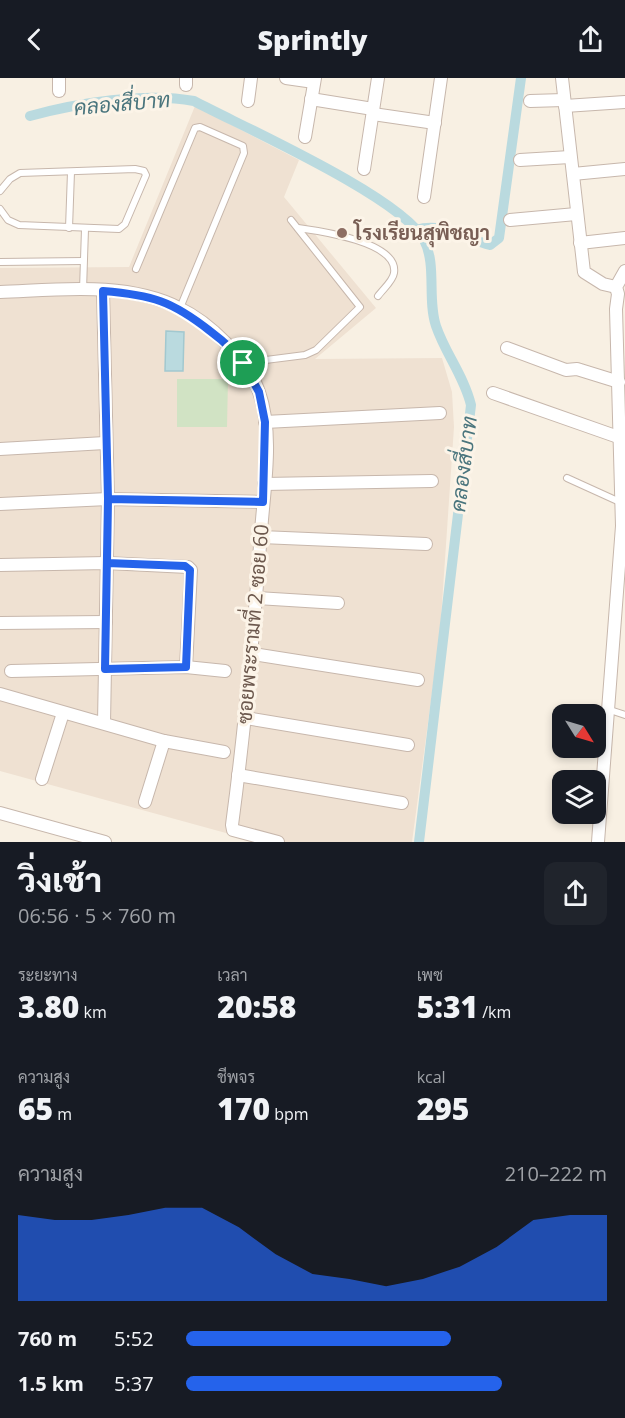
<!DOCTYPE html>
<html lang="th">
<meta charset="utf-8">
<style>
body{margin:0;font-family:"Open Sans",Sarabun,sans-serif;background:#20242c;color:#f1f3f6;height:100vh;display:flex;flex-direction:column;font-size:22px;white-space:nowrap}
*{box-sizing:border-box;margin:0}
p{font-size:20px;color:#9ea1a6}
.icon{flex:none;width:33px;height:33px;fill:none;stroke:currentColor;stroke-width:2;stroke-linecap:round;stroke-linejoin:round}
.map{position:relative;height:764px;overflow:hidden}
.details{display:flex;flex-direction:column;background:#171b24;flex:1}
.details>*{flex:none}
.needle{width:39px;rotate:127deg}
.fabs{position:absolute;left:552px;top:626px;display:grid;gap:12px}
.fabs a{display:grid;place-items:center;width:54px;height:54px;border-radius:12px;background:#171b24;box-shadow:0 3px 9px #0003;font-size:30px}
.pin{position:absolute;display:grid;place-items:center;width:51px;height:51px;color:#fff;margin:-26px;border:3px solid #fff;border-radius:50%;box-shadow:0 2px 6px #0007}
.round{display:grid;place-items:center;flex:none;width:63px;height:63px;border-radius:12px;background:#20242c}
.head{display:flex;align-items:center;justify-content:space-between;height:102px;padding:0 18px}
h1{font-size:33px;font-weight:800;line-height:45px}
.stats{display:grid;grid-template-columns:repeat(3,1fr);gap:9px;height:102px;padding:6px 18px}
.stats div{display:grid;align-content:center}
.stats b{font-size:30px;font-weight:800}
.stats small{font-size:16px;font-weight:400}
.stats p{font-size:16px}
.chart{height:168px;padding:12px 18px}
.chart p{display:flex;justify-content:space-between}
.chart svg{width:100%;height:108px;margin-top:6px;fill:#2563eb;opacity:.7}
ul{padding:0 18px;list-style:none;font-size:20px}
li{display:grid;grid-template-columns:96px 72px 1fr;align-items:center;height:45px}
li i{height:15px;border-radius:8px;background:#2563eb}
header{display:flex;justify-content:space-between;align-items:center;height:78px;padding:0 18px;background:#171b24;font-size:27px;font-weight:800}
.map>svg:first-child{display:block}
.residential{fill:#efe1d2}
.green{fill:#d1e3c4}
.water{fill:#badadf;stroke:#a2c8cf;stroke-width:1.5}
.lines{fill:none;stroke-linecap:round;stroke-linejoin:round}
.canal{stroke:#badadf;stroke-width:10}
.service-casing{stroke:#c7b7ac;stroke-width:8}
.minor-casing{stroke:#c7b7ac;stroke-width:14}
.service{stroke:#fff;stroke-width:6}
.minor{stroke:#fff;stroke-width:12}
.route-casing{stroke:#fff;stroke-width:12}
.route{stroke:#2563eb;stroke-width:8}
.education-dot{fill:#8d6e63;stroke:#fcf4e8;stroke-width:2}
.labels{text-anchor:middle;stroke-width:6;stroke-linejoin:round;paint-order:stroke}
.education-label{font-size:20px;font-weight:bold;fill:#785e54;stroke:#fcf4e8;text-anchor:start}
.street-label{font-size:20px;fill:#6c584d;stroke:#fcf4e8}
.water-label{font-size:21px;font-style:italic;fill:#4a757d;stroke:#fcf4e8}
</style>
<header><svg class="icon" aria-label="back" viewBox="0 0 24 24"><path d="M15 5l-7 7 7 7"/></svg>Sprintly<svg class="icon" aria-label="share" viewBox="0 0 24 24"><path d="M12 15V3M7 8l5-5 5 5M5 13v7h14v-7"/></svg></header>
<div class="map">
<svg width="625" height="764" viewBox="0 0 625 764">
<rect width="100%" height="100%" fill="#f8f0e3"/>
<path class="residential" d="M 195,28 L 299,82 L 284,119 L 376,230 L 315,281 L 442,280 L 452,314 L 454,349 L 440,555 L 412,764 L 259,764 L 0,693 L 0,190 L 129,189 Z"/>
<path class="green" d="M 177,301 L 228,301 L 227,349 L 177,349 Z"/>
<path class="water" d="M 166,253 L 184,254 L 183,293 L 165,293 Z"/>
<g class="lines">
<g class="canal">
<path d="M 30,38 C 77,25 146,14 194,23 C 243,49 401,119 424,162 C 437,187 427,221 436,248 C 445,275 464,298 471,327 L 419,764"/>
<path d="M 416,152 C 442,144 465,160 490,167 L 499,160 L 521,0"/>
</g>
<g class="service-casing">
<g id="service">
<path d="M 0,113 L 10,101 L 20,95 L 135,91 L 144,93 L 146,97 L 125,146 L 119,151 L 19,147 L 8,142 L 0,131"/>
<path d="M 69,150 L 71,94"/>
<path d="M 298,150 C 320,153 399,164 394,195 C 393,203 383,211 378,218"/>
<path d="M 0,184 L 83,183"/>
<path d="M 136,191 L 195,50 L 200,49 L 243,68 L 244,75 L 180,230"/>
<path d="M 83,212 L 85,151"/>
<path d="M 243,285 L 305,277 L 316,272 L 360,229 L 291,142"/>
<path d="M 567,400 L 622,425"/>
<path d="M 607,631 L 625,637"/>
</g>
</g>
<g class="minor-casing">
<g id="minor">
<path d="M 59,0 L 59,13"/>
<path d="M 186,0 L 186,7"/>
<path d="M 286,0 L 314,4"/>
<path d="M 562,0 L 584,194 L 603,206 L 616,209"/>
<path d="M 311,21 L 373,31"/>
<path d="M 248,23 L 251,0"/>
<path d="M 530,23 L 564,22"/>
<path d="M 565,28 L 625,24"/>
<path d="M 373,36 L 435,45"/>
<path d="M 305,59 L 315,0"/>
<path d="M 520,82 L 570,79"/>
<path d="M 364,91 L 378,0"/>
<path d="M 573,96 L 625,91"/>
<path d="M 424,119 L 441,0"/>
<path d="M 510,142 L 576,136"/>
<path d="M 580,165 L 625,160"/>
<path d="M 103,213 L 108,421 L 104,645"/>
<path d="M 0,214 C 57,212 126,203 179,230 C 209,244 248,282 259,314 C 274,357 264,410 261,454 C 254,552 245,649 232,747 L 233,752 L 278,764"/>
<path d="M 507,270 L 566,292 L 577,291 L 619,304"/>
<path d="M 493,315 L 621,360"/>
<path d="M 265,344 L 440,335"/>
<path d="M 0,371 L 105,365"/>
<path d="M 264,406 L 432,403"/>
<path d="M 0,426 L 108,421 L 263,424"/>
<path d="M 261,459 L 426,466"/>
<path d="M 0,487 L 107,485 L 188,489 L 191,492 L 186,589"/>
<path d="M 257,520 L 338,525"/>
<path d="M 0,545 L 106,544"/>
<path d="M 253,576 L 418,602"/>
<path d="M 11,593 L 186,589 L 225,593"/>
<path d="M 0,616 L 164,663 L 224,674"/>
<path d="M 246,640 L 408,667"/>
<path d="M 238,697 L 402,725"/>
<path d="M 42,701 L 63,635"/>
<path d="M 145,724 L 164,663"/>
<path d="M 0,735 L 105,764"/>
<path d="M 598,764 L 622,448 L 616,231 L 618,216 L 616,209 L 625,193"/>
</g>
</g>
<use href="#service" class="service"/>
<use href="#minor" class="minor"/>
</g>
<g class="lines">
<g class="route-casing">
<path id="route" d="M 243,285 C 235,273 222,262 210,253 C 172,223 152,217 103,213 L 108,421 L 107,485 L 185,488 L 190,492 L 186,589 L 105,591 L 108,421 L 263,424 L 265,344 L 259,314 L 243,285"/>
</g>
<use href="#route" class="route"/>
</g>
<circle class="education-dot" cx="342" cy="155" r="6"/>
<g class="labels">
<g class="education-label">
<text x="354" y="162">โรงเรียนสุพิชญา</text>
</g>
<g class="street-label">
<text transform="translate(253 546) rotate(-85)" y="7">ซอยพระรามที่ 2 ซอย 60</text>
</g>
<g class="water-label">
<text transform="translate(122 26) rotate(-5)" y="7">คลองสี่บาท</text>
<text transform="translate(464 386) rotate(-83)" y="7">คลองสี่บาท</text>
</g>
</g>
</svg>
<div class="fabs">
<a><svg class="needle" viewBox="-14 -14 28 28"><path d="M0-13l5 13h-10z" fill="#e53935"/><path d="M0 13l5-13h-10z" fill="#9ea1a6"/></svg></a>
<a><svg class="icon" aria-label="layers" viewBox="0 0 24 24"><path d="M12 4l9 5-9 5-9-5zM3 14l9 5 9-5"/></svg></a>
</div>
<div class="pin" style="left:243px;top:285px;background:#1e9e55"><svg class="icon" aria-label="arrive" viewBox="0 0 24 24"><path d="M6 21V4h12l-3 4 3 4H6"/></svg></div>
</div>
<section class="details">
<div class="head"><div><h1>วิ่งเช้า</h1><p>06:56 · 5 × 760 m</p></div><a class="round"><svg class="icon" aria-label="share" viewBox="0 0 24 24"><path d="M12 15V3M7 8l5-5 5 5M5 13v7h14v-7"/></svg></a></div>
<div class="stats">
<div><p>ระยะทาง</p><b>3.80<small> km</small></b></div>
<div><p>เวลา</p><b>20:58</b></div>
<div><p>เพซ</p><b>5:31<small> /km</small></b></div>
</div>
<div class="stats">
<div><p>ความสูง</p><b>65<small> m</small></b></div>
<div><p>ชีพจร</p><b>170<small> bpm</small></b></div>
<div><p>kcal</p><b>295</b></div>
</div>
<div class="chart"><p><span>ความสูง</span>210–222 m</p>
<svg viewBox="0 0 160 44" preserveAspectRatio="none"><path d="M0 44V9L10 11L20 11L30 9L40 6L50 6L60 14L70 25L80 33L90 35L100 38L110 35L120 30L130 22L140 11L150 9L160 9V44z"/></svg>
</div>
<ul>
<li><b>760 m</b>5:52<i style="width:63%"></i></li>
<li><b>1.5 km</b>5:37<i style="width:75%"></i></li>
</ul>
</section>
